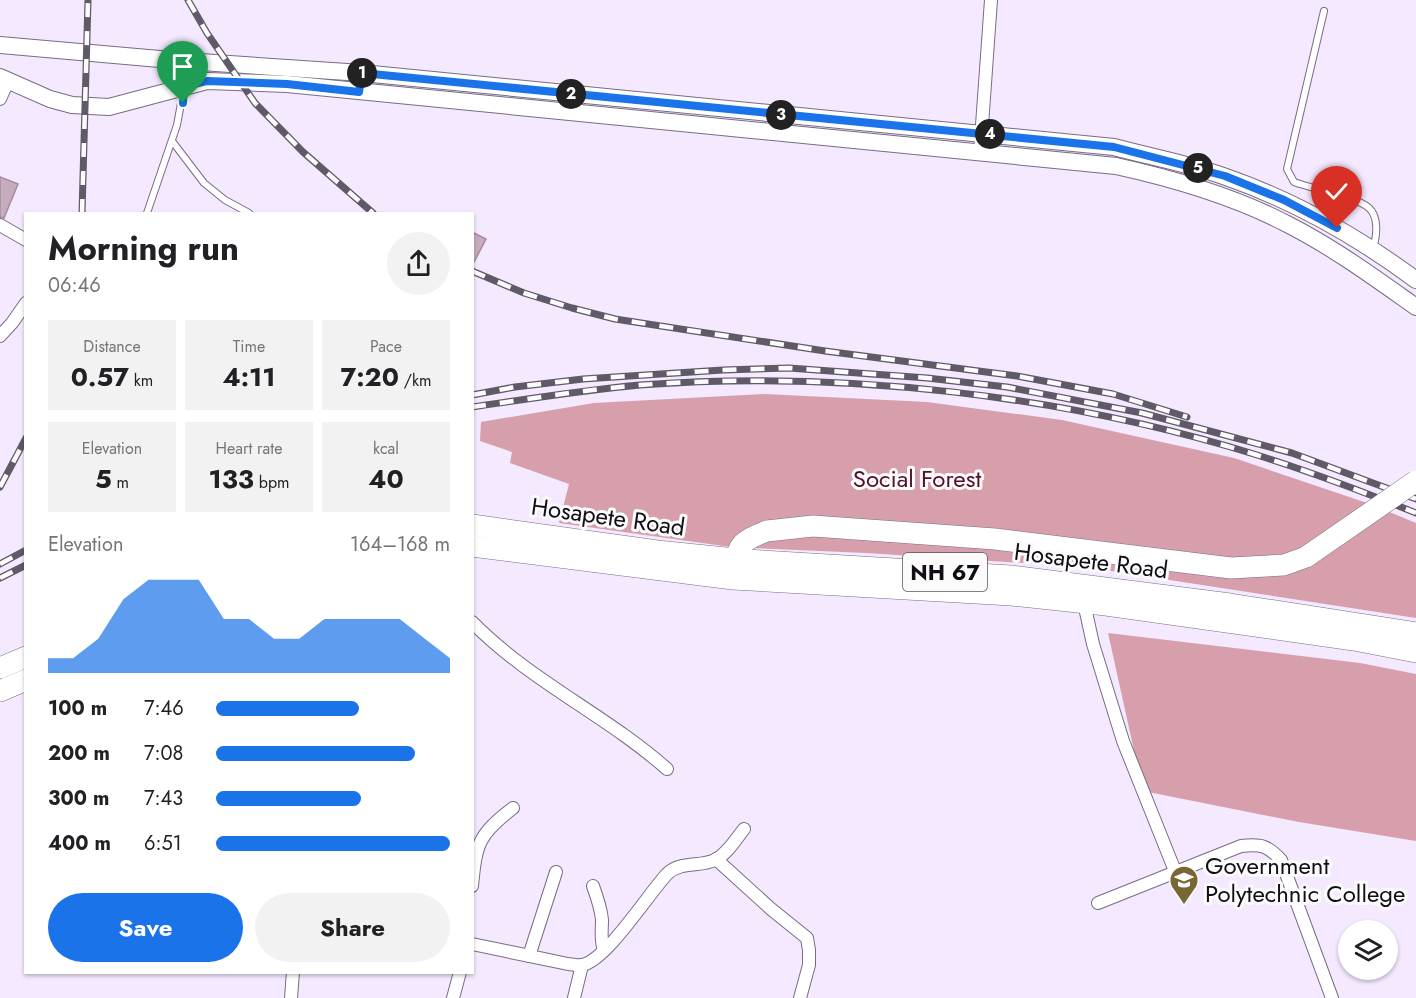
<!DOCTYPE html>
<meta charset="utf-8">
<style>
body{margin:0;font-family:Jost,sans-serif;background:#f2f2f2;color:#202124;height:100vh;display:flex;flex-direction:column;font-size:22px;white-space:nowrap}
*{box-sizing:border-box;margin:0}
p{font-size:20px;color:#757577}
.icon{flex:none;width:33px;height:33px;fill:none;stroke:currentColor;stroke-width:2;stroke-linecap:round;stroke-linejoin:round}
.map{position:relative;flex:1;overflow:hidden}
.drawer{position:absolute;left:24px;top:212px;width:450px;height:762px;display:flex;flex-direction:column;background:#fff;border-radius:0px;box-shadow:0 2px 4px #0004}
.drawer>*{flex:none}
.buttons{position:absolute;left:1338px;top:920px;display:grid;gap:12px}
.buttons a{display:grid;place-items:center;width:60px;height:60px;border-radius:50%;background:#fff;box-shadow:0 2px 4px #0004;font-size:30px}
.pin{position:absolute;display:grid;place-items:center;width:51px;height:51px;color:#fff;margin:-62px -26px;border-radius:50% 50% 50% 0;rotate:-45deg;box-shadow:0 0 6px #0007}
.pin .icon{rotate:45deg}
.km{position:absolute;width:30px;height:30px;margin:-15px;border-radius:50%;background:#222;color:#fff;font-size:16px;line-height:30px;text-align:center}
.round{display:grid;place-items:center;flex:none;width:63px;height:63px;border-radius:32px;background:#f2f2f2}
.head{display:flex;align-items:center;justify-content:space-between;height:102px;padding:0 24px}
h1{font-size:33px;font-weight:700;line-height:45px}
.figures{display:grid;grid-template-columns:repeat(3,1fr);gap:9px;height:102px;padding:6px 24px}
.figures div{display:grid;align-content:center;border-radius:0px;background:#f2f2f2;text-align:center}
.figures b{font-size:26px;font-weight:700}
.figures small{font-size:16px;font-weight:400}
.figures p{font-size:16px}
.chart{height:168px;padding:12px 24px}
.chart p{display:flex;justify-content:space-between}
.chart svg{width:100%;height:108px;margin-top:6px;fill:#1a73e8;opacity:.7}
.primary-button{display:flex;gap:12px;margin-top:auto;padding:12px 24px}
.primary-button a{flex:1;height:69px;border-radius:36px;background:#1a73e8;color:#fff;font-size:24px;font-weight:700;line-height:69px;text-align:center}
.primary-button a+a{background:#f2f2f2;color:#202124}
ul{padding:0 24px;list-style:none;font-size:20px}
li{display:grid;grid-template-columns:96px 72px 1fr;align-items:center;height:45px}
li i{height:15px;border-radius:8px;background:#1a73e8}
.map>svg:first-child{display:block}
.forest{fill:#d69fab}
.building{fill:#c6acbe;stroke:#a58c9e;stroke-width:1.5}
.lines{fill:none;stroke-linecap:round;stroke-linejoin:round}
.lane-casing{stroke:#786c84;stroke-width:8}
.street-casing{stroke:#786c84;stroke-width:14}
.secondary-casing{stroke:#786c84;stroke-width:18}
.highway-casing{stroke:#786c84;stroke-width:22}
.lane{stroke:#fff;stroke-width:6}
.street{stroke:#fff;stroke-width:12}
.secondary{stroke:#fff;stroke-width:16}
.highway{stroke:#fff;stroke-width:21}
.rail-casing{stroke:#605967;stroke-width:7}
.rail{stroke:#fbfbfb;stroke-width:4.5;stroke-dasharray:14;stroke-linecap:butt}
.highway-bridge-casing{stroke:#786c84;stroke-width:22;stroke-linecap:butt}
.highway-bridge{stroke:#fff;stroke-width:21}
.route-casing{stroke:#fff;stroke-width:12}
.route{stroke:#1a73e8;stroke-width:8}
.labels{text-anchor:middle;stroke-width:6;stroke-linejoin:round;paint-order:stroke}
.shield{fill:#fbfbfb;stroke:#57545a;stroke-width:1.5}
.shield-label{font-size:22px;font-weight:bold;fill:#110c15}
.park-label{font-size:24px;fill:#511026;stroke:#fbfbfb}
.street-label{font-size:24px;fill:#110c15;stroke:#fbfbfb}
.poi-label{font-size:24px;fill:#110c15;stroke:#fbfbfb;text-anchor:start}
</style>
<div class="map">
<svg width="1416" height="998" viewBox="0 0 1416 998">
<rect width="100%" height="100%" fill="#f4e9ff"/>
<g class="forest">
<path d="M 765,394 L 927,402 L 1062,420 L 1234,458 L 1370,504 L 1416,523 L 1416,618 L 1085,567 L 866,553 L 731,547 L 559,523 L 569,484 L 510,463 L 512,452 L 480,441 L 481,422 L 594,403 Z"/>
<path d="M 1108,633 L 1360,663 L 1416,674 L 1416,841 L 1299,822 L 1143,791 Z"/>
</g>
<g class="building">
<path d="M 0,177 L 18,184 L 4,218 L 0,217 Z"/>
<path d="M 472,232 L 486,239 L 472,266 Z"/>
</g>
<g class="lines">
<g class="lane-casing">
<g id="lane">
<path d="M 1324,11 L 1287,169 L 1294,182 C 1312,189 1356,196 1369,208 C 1379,217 1377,236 1373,248"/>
<path d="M 172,141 L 204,183 L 225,200 L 249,213"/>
<path d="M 147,213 L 177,125 L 184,87"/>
</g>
</g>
<g class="street-casing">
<g id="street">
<path d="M 0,99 L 8,81"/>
<path d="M 980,153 L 991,0"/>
<path d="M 0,225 L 26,240"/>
<path d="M 0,336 L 12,323 L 26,303"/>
<path d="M 1084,603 L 1093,644 L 1123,741 L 1175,871"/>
<path d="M 472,622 C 530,681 606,715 667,769"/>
<path d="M 716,859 L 771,909 L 807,938 L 809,950 L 809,965 L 800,998"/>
<path d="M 472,886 C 476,843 479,834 513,808"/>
<path d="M 593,886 C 597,897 601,908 602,920 C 602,932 600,939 604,950"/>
<path d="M 1098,903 L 1241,846 C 1261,844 1267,845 1281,860 L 1332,998"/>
<path d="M 472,944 L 568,964 C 572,964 578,966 582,965 C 606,961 649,893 667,874 C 680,861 700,867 715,860 C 727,854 736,839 744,829"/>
<path d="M 529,956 L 556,872"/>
<path d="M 291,998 L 293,972"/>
<path d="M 453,998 L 460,972"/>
<path d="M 574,998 L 582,965"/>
</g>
</g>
<g class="secondary-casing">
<g id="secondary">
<path d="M 0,45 L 171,60 L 362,73 L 1114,147 C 1151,157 1190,164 1226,177 C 1295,201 1358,237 1416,280"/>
<path d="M 0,77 L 50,99 L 72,105 L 109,107 L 207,81 L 287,84 L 1116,166 C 1175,179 1236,197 1289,225 C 1334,248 1375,278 1416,307"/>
</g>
</g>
<g class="highway-casing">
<g id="highway">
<path d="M 472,525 L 657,551 L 745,560 L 1011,576 L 1230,604 L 1416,633"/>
<path d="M 472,546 L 733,579 L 1011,595 L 1106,605 L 1354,640 L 1416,652"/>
<path d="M 734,569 C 736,544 745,539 767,531"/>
<path d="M 0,668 L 26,657"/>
<path d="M 0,691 L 26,680"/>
</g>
</g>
<use href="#lane" class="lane"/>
<use href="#street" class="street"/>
<use href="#secondary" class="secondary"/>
<use href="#highway" class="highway"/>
<g class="rail-casing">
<g id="rail">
<path d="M 188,0 L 207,33 L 255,103 L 303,152 L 373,213"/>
<path d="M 82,213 L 88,0"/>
<path d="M 472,271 L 524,293 L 572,308 L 615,319 L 825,351 L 1017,376 L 1113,394 L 1187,417"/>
<path d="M 472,395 L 515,387 L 583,379 L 723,370 L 789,368 L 927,378 L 1007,387 L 1142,413 L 1292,453 L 1416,499"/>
<path d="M 472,407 C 528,399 584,390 640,385 C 842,370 1064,395 1257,455 C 1311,472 1364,492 1416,513"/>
<path d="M 0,487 L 26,438"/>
<path d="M 0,564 L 26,550"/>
<path d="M 0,578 L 26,565"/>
</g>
</g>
<use href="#rail" class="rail"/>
<g class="highway-bridge-casing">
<path id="highway-bridge" d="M 767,531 L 813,526 L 995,539 L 1231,568 L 1284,565 L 1306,557 L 1416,481"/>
</g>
<use href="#highway-bridge" class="highway-bridge"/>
</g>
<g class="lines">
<g class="route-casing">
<path id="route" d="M 183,103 L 184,87 L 207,81 L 287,84 L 359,92 L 362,73 L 1114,147 L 1225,176 L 1284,200 L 1337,228"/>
</g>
<use href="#route" class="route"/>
</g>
<defs>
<g id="university-pin" transform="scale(1.5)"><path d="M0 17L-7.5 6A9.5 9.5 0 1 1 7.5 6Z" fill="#786634" stroke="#fbfbfb"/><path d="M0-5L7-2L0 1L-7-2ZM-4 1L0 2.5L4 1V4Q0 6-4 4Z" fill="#fff"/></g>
</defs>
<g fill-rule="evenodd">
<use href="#university-pin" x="1184" y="880"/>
</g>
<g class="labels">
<rect class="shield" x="903" y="553" width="84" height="38" rx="4.5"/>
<g class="shield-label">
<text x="945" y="580">NH 67</text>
</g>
<g class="park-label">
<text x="917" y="487">Social Forest</text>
</g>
<g class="street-label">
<text transform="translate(608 517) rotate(8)" y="8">Hosapete Road</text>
<text transform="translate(1091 561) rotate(7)" y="8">Hosapete Road</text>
</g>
<g class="poi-label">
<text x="1205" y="874">Government<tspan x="1205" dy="28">Polytechnic College</tspan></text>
</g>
</g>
</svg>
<div class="buttons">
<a><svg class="icon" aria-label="layers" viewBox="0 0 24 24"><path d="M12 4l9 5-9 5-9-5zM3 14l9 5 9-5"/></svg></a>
</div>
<div class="pin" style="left:183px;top:103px;background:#1e9e55"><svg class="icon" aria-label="arrive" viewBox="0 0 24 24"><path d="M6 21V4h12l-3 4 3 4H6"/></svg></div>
<div class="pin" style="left:1337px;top:228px;background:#d93025"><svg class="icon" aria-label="check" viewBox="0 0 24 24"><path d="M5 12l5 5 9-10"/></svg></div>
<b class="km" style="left:362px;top:73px">1</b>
<b class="km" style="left:571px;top:94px">2</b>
<b class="km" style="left:781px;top:115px">3</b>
<b class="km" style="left:990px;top:134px">4</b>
<b class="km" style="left:1198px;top:168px">5</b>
<section class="drawer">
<div class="head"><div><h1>Morning run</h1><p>06:46</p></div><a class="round"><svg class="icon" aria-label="share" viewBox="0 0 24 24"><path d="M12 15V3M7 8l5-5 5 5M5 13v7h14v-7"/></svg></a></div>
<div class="figures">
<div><p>Distance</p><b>0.57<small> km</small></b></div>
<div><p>Time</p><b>4:11</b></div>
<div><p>Pace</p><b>7:20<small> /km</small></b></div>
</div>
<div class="figures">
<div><p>Elevation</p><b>5<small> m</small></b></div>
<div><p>Heart rate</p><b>133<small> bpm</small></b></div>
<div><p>kcal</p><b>40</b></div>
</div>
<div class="chart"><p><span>Elevation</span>164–168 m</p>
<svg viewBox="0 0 160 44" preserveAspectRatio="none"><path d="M0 44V38L10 38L20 30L30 14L40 6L50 6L60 6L70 22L80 22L90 30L100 30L110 22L120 22L130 22L140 22L150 30L160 38V44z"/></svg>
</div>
<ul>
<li><b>100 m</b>7:46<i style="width:61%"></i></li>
<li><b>200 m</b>7:08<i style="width:85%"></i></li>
<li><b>300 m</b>7:43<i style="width:62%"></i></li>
<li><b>400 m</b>6:51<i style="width:100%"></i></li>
</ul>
<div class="primary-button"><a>Save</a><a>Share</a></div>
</section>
</div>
